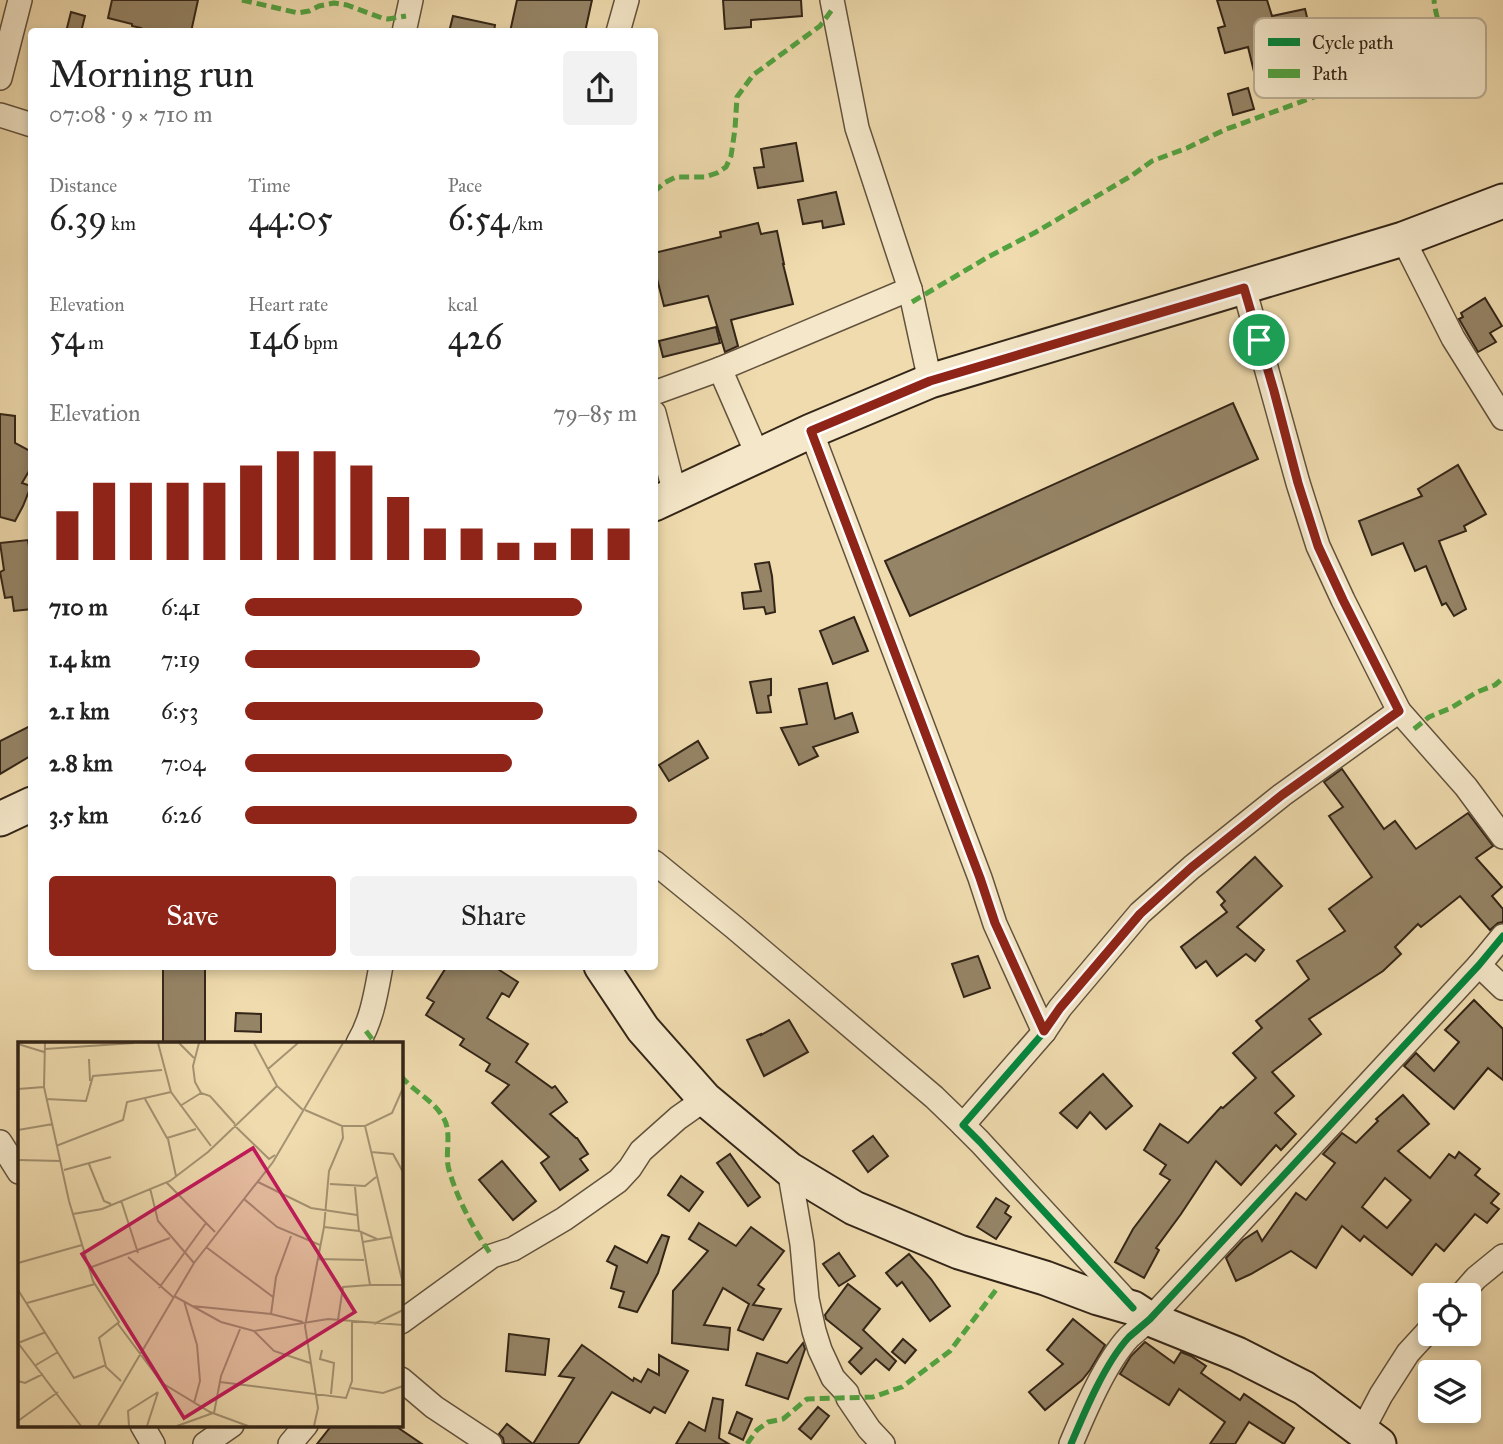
<!DOCTYPE html>
<meta charset="utf-8">
<style>
body{margin:0;font-family:"IM FELL Great Primer",serif;background:#f2f2f2;color:#222;height:100vh;display:flex;flex-direction:column;font-size:26px;white-space:nowrap}
*{box-sizing:border-box;margin:0}
p{font-size:23px;color:#767676}
.icon{flex:none;width:38px;height:38px;fill:none;stroke:currentColor;stroke-width:2;stroke-linecap:round;stroke-linejoin:round}
.map{position:relative;flex:1;overflow:hidden}
.panel{position:absolute;left:28px;top:28px;width:630px;height:942px;display:flex;flex-direction:column;background:#fff;border-radius:7px;box-shadow:0 4px 10px #0003}
.panel>*{flex:none}
.fabs{position:absolute;left:1418px;top:1283px;display:grid;gap:14px}
.fabs a{display:grid;place-items:center;width:63px;height:63px;border-radius:7px;background:#fff;box-shadow:0 4px 10px #0003;font-size:35px}
.pin{position:absolute;display:grid;place-items:center;width:60px;height:60px;color:#fff;margin:-30px;border:4px solid #fff;border-radius:50%;box-shadow:0 2px 7px #0007}
.round{display:grid;place-items:center;flex:none;width:74px;height:74px;border-radius:7px;background:#f2f2f2}
.head{display:flex;align-items:center;justify-content:space-between;height:119px;padding:0 21px}
h1{font-size:38px;font-weight:600;line-height:52px}
.figures{display:grid;grid-template-columns:repeat(3,1fr);gap:10px;height:119px;padding:7px 21px}
.figures div{display:grid;align-content:center}
.figures b{font-size:35px;font-weight:600}
.figures small{font-size:19px;font-weight:400}
.figures p{font-size:19px}
.chart{height:196px;padding:14px 21px}
.chart p{display:flex;justify-content:space-between}
.chart svg{width:100%;height:126px;margin-top:7px;stroke:#8f2418;stroke-width:6}
.action{display:flex;gap:14px;margin-top:auto;padding:14px 21px}
.action a{flex:1;height:80px;border-radius:7px;background:#8f2418;color:#fff;font-size:28px;font-weight:600;line-height:80px;text-align:center}
.action a+a{background:#f2f2f2;color:#222}
ul{padding:0 21px;list-style:none;font-size:23px}
li{display:grid;grid-template-columns:112px 84px 1fr;align-items:center;height:52px}
li i{height:18px;border-radius:9px;background:#8f2418}
.map>svg:first-child{display:block}
.building{fill:#958466;stroke:#332517;stroke-width:2;fill-rule:evenodd}
.lines{fill:none;stroke-linecap:round;stroke-linejoin:round}
.street-casing{stroke:#62523d;stroke-width:26}
.secondary-casing{stroke:#332517;stroke-width:37}
.street{stroke:#f5e8ca;stroke-width:23}
.secondary{stroke:#f5e8ca;stroke-width:33}
.quiet{stroke:#52a340;stroke-width:5;stroke-dasharray:10 5;stroke-linecap:butt}
.cycleway-casing{stroke:#f5e8ca;stroke-width:11}
.cycleway{stroke:#00873e;stroke-width:7}
.route-casing{stroke:#fff;stroke-width:14}
.route{stroke:#8f2418;stroke-width:9}
.inset-road{fill:none;stroke:#a49272;stroke-width:2}
.view{fill:#c2185b;fill-opacity:0.15;stroke:#c2185b;stroke-width:3.5}
.inset-edge{fill:none;stroke:#332517;stroke-width:3.5}
.key{fill:#f5e8ca;stroke:#bbae94;stroke-width:2}
.key-label{font-size:19px;fill:#332517}
</style>
<div class="map">
<svg width="1503" height="1444" viewBox="0 0 1503 1444">
<rect width="100%" height="100%" fill="#efdbae"/>
<filter id="stains"><feTurbulence type="fractalNoise" baseFrequency=".00286" numOctaves="4"/><feColorMatrix values="0 0 0 0 .2 0 0 0 0 .09 0 0 0 0 .02 0 0 0 .5 -.17"/></filter>
<radialGradient id="worn" r=".72"><stop offset=".6" stop-color="#630" stop-opacity="0"/><stop offset="1" stop-color="#630" stop-opacity=".3"/></radialGradient>
<g class="building">
<path d="M 112,0 L 198,0 L 191,32 L 139,32 L 141,28 L 132,26 L 132,24 L 108,18 Z"/>
<path d="M 517,0 L 592,0 L 585,32 L 510,32 Z"/>
<path d="M 723,0 L 801,0 L 802,16 L 751,20 L 751,27 L 725,29 Z"/>
<path d="M 1217,0 L 1267,0 L 1272,16 L 1305,9 L 1318,63 L 1293,68 L 1293,72 L 1256,80 L 1248,47 L 1225,53 L 1218,28 L 1225,26 Z"/>
<path d="M 71,12 L 85,16 L 81,32 L 66,32 Z"/>
<path d="M 453,16 L 495,25 L 494,32 L 449,32 Z"/>
<path d="M 1248,88 L 1254,109 L 1233,115 L 1228,94 Z"/>
<path d="M 796,143 L 803,181 L 758,188 L 754,168 L 764,167 L 761,149 Z"/>
<path d="M 836,192 L 844,224 L 823,228 L 822,221 L 803,224 L 798,200 Z"/>
<path d="M 758,223 L 761,234 L 777,231 L 784,264 L 783,264 L 793,304 L 731,320 L 738,346 L 725,352 L 708,296 L 664,306 L 654,267 L 654,253 L 721,237 L 720,232 Z"/>
<path d="M 1485,298 L 1502,326 L 1490,333 L 1496,342 L 1478,352 L 1459,319 L 1463,317 L 1461,313 Z"/>
<path d="M 716,327 L 720,343 L 663,357 L 659,341 Z"/>
<path d="M 1233,403 L 1258,459 L 910,616 L 885,561 Z"/>
<path d="M 0,414 L 15,416 L 15,443 L 32,452 L 32,466 L 22,483 L 31,486 L 23,506 L 15,521 L 0,517 Z"/>
<path d="M 1458,465 L 1486,514 L 1464,526 L 1466,531 L 1439,541 L 1466,609 L 1454,616 L 1446,603 L 1442,605 L 1426,566 L 1415,571 L 1403,543 L 1372,555 L 1359,521 L 1422,496 L 1418,489 Z"/>
<path d="M 28,540 L 32,565 L 32,609 L 14,611 L 12,597 L 5,598 L 0,572 L 4,570 L 0,543 Z"/>
<path d="M 769,562 L 772,576 L 775,612 L 766,614 L 764,607 L 744,609 L 742,593 L 761,591 L 755,564 Z"/>
<path d="M 854,617 L 868,651 L 833,664 L 820,631 Z"/>
<path d="M 771,679 L 771,695 L 768,696 L 771,712 L 757,713 L 750,682 Z"/>
<path d="M 827,683 L 835,719 L 852,713 L 858,732 L 813,747 L 818,756 L 799,765 L 781,728 L 807,724 L 799,689 Z"/>
<path d="M 32,725 L 32,755 L 0,774 L 0,741 Z"/>
<path d="M 698,741 L 708,758 L 669,781 L 659,765 Z"/>
<path d="M 1342,769 L 1384,829 L 1395,821 L 1416,849 L 1468,813 L 1493,846 L 1476,858 L 1502,887 L 1492,896 L 1503,909 L 1503,922 L 1498,923 L 1490,930 L 1460,896 L 1421,927 L 1418,924 L 1395,947 L 1401,954 L 1383,971 L 1309,1019 L 1321,1034 L 1272,1072 L 1294,1096 L 1275,1113 L 1296,1134 L 1281,1150 L 1276,1145 L 1241,1185 L 1216,1161 L 1181,1214 L 1156,1248 L 1159,1250 L 1144,1278 L 1115,1262 L 1133,1229 L 1170,1180 L 1160,1174 L 1166,1165 L 1144,1150 L 1160,1124 L 1188,1143 L 1221,1107 L 1223,1108 L 1256,1078 L 1233,1053 L 1262,1028 L 1256,1021 L 1309,979 L 1297,961 L 1345,931 L 1329,909 L 1372,877 L 1329,816 L 1343,807 L 1324,782 Z"/>
<path d="M 1255,857 L 1282,886 L 1237,927 L 1264,950 L 1255,961 L 1246,954 L 1217,976 L 1206,961 L 1196,968 L 1181,947 L 1227,912 L 1221,905 L 1225,901 L 1217,892 Z"/>
<path d="M 978,956 L 990,988 L 964,997 L 952,964 Z"/>
<rect x="163" y="966" width="42" height="77"/>
<path d="M 447,966 L 493,966 L 518,982 L 509,997 L 502,993 L 487,1018 L 528,1044 L 516,1062 L 552,1088 L 555,1086 L 567,1102 L 550,1114 L 576,1138 L 577,1138 L 588,1154 L 580,1159 L 588,1170 L 560,1190 L 541,1163 L 549,1157 L 492,1103 L 509,1085 L 486,1071 L 490,1064 L 460,1045 L 464,1039 L 426,1015 L 434,1002 L 427,998 Z"/>
<path d="M 1474,1000 L 1503,1029 L 1503,1080 L 1488,1068 L 1454,1109 L 1404,1066 L 1416,1053 L 1434,1071 L 1459,1042 L 1445,1030 Z"/>
<path d="M 236,1013 L 261,1014 L 261,1032 L 235,1031 Z"/>
<path d="M 789,1020 L 808,1052 L 764,1076 L 747,1040 L 761,1034 L 761,1035 Z"/>
<path d="M 1103,1074 L 1132,1106 L 1106,1129 L 1090,1112 L 1077,1128 L 1060,1113 Z"/>
<path d="M 1403,1095 L 1429,1124 L 1398,1151 L 1430,1178 L 1449,1154 L 1455,1158 L 1459,1152 L 1480,1169 L 1475,1175 L 1499,1194 L 1491,1203 L 1499,1209 L 1487,1223 L 1475,1214 L 1444,1251 L 1436,1244 L 1412,1275 L 1364,1236 L 1360,1241 L 1342,1226 L 1316,1268 L 1291,1251 L 1251,1274 L 1236,1281 L 1226,1258 L 1243,1240 L 1257,1231 L 1262,1241 L 1296,1193 L 1306,1200 L 1335,1163 L 1323,1154 L 1342,1133 L 1356,1143 L 1378,1121 L 1376,1119 ZM 1385,1178 L 1411,1200 L 1387,1228 L 1362,1207 Z"/>
<path d="M 873,1136 L 888,1156 L 868,1172 L 853,1151 Z"/>
<path d="M 730,1154 L 760,1197 L 748,1206 L 717,1163 Z"/>
<path d="M 502,1161 L 536,1201 L 513,1220 L 479,1180 Z"/>
<path d="M 681,1176 L 703,1192 L 689,1211 L 668,1195 Z"/>
<path d="M 996,1198 L 1009,1206 L 1005,1213 L 1011,1217 L 996,1239 L 977,1227 Z"/>
<path d="M 699,1223 L 736,1246 L 751,1227 L 784,1251 L 758,1285 L 764,1289 L 753,1305 L 781,1309 L 763,1340 L 738,1330 L 749,1304 L 723,1288 L 704,1325 L 730,1328 L 728,1350 L 672,1343 L 673,1291 L 708,1251 L 689,1239 Z"/>
<path d="M 662,1235 L 669,1237 L 658,1273 L 637,1312 L 619,1307 L 624,1292 L 611,1288 L 617,1266 L 607,1261 L 615,1246 L 647,1263 Z"/>
<path d="M 839,1253 L 855,1276 L 839,1286 L 823,1264 Z"/>
<path d="M 909,1254 L 931,1279 L 950,1306 L 930,1321 L 902,1282 L 897,1286 L 886,1273 Z"/>
<path d="M 848,1284 L 880,1309 L 863,1330 L 896,1361 L 889,1370 L 876,1359 L 861,1374 L 849,1362 L 862,1348 L 826,1319 L 825,1315 Z"/>
<path d="M 1073,1319 L 1105,1345 L 1090,1370 L 1082,1380 L 1045,1410 L 1029,1392 L 1063,1364 L 1047,1350 Z"/>
<path d="M 509,1334 L 549,1339 L 545,1375 L 506,1371 Z"/>
<path d="M 903,1339 L 916,1350 L 905,1363 L 892,1352 Z"/>
<path d="M 1145,1342 L 1174,1363 L 1181,1352 L 1191,1356 L 1206,1366 L 1201,1373 L 1240,1400 L 1244,1394 L 1294,1428 L 1284,1444 L 1249,1422 L 1235,1444 L 1210,1444 L 1225,1422 L 1179,1389 L 1169,1405 L 1120,1374 L 1131,1356 Z"/>
<path d="M 803,1343 L 805,1349 L 788,1399 L 746,1385 L 757,1353 L 787,1363 Z"/>
<path d="M 582,1345 L 633,1381 L 634,1378 L 641,1382 L 648,1369 L 659,1375 L 659,1355 L 688,1371 L 665,1413 L 654,1407 L 650,1413 L 612,1392 L 578,1444 L 504,1444 L 503,1438 L 499,1434 L 507,1424 L 533,1444 L 574,1378 L 559,1376 Z"/>
<path d="M 713,1398 L 723,1400 L 719,1438 L 729,1444 L 676,1444 L 689,1422 L 705,1431 Z"/>
<path d="M 818,1407 L 829,1416 L 811,1439 L 799,1429 Z"/>
<path d="M 737,1412 L 752,1419 L 743,1440 L 729,1433 Z"/>
<path d="M 332,1425 L 394,1425 L 422,1444 L 317,1444 Z"/>
</g>
<g class="lines">
<g class="street-casing">
<g id="street">
<path d="M 832,0 L 857,128 L 910,289 L 930,381"/>
<path d="M 404,32 L 411,0"/>
<path d="M 618,32 L 627,0"/>
<path d="M 0,78 L 20,0"/>
<path d="M 0,115 L 32,125"/>
<path d="M 1403,239 L 1453,338 L 1503,418"/>
<path d="M 1244,288 L 1298,483 L 1318,546 L 1343,600 L 1399,711 L 1466,787 L 1503,837"/>
<path d="M 720,369 L 758,456"/>
<path d="M 654,393 L 720,369 L 910,289"/>
<path d="M 654,413 L 675,494"/>
<path d="M 811,431 L 980,878 L 995,924 L 1044,1032"/>
<path d="M 654,862 L 735,928 L 934,1097 L 963,1125"/>
<path d="M 1479,965 L 1503,988"/>
<path d="M 358,1043 C 372,1020 376,993 381,966"/>
<path d="M 0,1142 L 19,1172"/>
<path d="M 789,1169 L 802,1244 L 807,1299 L 814,1331 L 820,1350 L 833,1378 L 847,1393 L 848,1398 L 869,1429 L 883,1444"/>
<path d="M 1461,1295 L 1476,1278 L 1503,1256"/>
<path d="M 1131,1306 L 980,1142 L 963,1125 L 1044,1032 L 1060,1008 L 1140,913 L 1192,867 L 1282,795 L 1399,711"/>
<path d="M 401,1322 L 492,1256 L 513,1249 L 564,1219 L 618,1181 L 630,1168 L 641,1151 L 678,1118 L 705,1099"/>
<path d="M 401,1379 L 434,1407 L 490,1444"/>
<path d="M 142,1425 L 153,1444"/>
<path d="M 1362,1431 L 1381,1395 L 1408,1353 L 1430,1329"/>
<path d="M 205,1444 L 232,1425"/>
<path d="M 290,1444 L 306,1425"/>
<path d="M 1071,1444 C 1085,1411 1105,1363 1129,1337 C 1136,1331 1143,1325 1150,1319 L 1479,965 L 1503,936"/>
</g>
</g>
<g class="secondary-casing">
<g id="secondary">
<path d="M 654,504 L 811,431 L 930,381 L 1403,239 L 1503,201"/>
<path d="M 0,819 L 32,804"/>
<path d="M 601,966 L 643,1029 L 705,1099 L 789,1169 L 854,1208 L 959,1252 L 1045,1278 L 1098,1298 L 1133,1308 L 1150,1319 L 1237,1354 L 1304,1388 L 1379,1444"/>
</g>
</g>
<use href="#street" class="street"/>
<use href="#secondary" class="secondary"/>
<g class="quiet">
<path d="M 242,0 L 298,13 L 309,11 L 319,6 L 334,3 L 347,5 L 382,18 L 388,19 L 406,16"/>
<path d="M 654,192 L 664,183 L 676,177 L 705,177 L 717,173 L 726,167 L 731,156 L 735,129 L 737,97 L 753,75 L 820,26 L 834,7"/>
<path d="M 912,302 L 988,257 L 1036,232 L 1131,176 L 1152,161 L 1187,148 L 1224,130 L 1325,93 L 1370,79 L 1430,50 L 1439,44 C 1443,30 1435,15 1434,0"/>
<path d="M 1414,729 L 1429,717 L 1451,708 L 1477,692 L 1495,685 L 1503,678"/>
<path d="M 366,1031 L 375,1043"/>
<path d="M 401,1076 C 413,1091 433,1100 443,1117 C 453,1133 444,1153 449,1170 C 458,1201 474,1230 492,1256"/>
<path d="M 747,1444 L 757,1430 L 768,1422 L 783,1419 L 807,1399 L 873,1397 L 902,1387 L 950,1351 L 996,1290"/>
</g>
<g class="cycleway-casing">
<g id="cycleway">
<path d="M 811,431 L 980,878 L 995,924 L 1044,1032"/>
<path d="M 1133,1308 L 980,1142 L 963,1125 L 1044,1032 L 1060,1008 L 1140,913 L 1192,867 L 1282,795 L 1399,711"/>
<path d="M 1071,1444 C 1085,1411 1105,1363 1129,1337 C 1136,1331 1143,1325 1150,1319 L 1479,965 L 1503,936"/>
</g>
</g>
<use href="#cycleway" class="cycleway"/>
</g>
<g class="lines">
<g class="route-casing">
<path id="route" d="M 1244,288 L 1274,391 L 1298,483 L 1318,546 L 1343,600 L 1399,711 L 1282,795 L 1192,867 L 1140,914 L 1060,1008 L 1044,1031 L 995,923 L 980,878 L 811,431 L 930,381 Z"/>
</g>
<use href="#route" class="route"/>
</g>
<g transform="translate(18 1042)">
<rect width="385" height="385" fill="#efdbae"/>
<path class="inset-road" d="M 27,1 L 26,45 L 51,159 L 75,239 L 101,280 L 81,296 L 88,325 L 103,339M 140,1 L 153,50 L 193,104M 161,1 L 176,16M 181,1 L 175,24 L 177,40 L 183,51 L 192,54 L 217,82M 236,1 L 259,44 L 286,69M 0,2 L 26,10M 27,7 L 116,1M 71,17 L 72,39M 250,27 L 280,1M 0,47 L 26,45M 28,57 L 68,59 L 75,34 L 144,28M 127,57 L 149,96 L 178,87M 162,64 L 183,51M 287,68 L 324,84 L 347,84 L 374,71 L 385,46M 216,83 L 251,117 L 257,113M 347,84 L 385,242M 0,88 L 35,82M 150,97 L 158,134M 38,104 L 105,78 L 109,60 L 153,50M 353,110 L 375,112 L 385,130M 0,118 L 43,119M 71,122 L 86,159 L 93,162M 46,128 L 93,115M 240,140 L 293,166 L 339,173M 149,141 L 197,190M 312,142 L 347,144 L 358,135M 337,145 L 341,189M 132,146 L 140,179 L 176,221M 226,157 L 259,185 L 302,203M 103,158 L 120,211M 55,172 L 84,167 L 152,139 L 190,110 L 259,44M 306,185 L 341,189 L 359,197M 343,190 L 352,243 L 385,243M 273,194 L 258,235 L 253,272 L 285,280M 345,200 L 373,195M 188,205 L 255,255M 110,215 L 155,255M 300,217 L 346,218M 0,221 L 64,203M 71,226 L 152,196M 141,246 L 188,181M 0,248 L 56,336 L 88,323M 156,254 L 203,280 L 236,289 L 310,277 L 385,283M 166,259 L 179,303 L 182,339 L 176,361M 9,261 L 77,242M 174,264 L 253,272M 320,278 L 325,245 L 352,243M 100,282 L 144,341 L 192,370 L 230,384M 356,282 L 385,268M 236,289 L 256,309 L 292,321M 0,301 L 28,290M 0,301 L 63,384M 304,308 L 302,317 L 316,321 L 313,352M 18,323 L 40,310M 0,339 L 7,341 L 25,332M 202,340 L 328,356 L 334,339 L 334,279M 333,346 L 365,351 L 385,344M 196,371 L 203,334 L 222,287M 0,379 L 40,350M 80,384 L 176,221 L 255,120 L 325,1M 111,384 L 110,369 L 140,350M 129,384 L 140,350M 159,384 L 195,371M 296,384 L 300,366 L 287,284 L 306,185 L 311,129 L 325,96 L 324,84"/>
<path class="view" d="M 235,106 L 337,270 L 166,376 L 64,212 Z"/>
<rect width="385" height="385" class="inset-edge"/>
</g>
<rect x="1254" y="18" width="232" height="80" rx="10" class="key"/>
<rect x="1268" y="38" width="32" height="8" fill="#00873e"/>
<rect x="1268" y="69" width="32" height="9" fill="#52a340"/>
<g class="key-label">
<text x="1312" y="49">Cycle path</text>
<text x="1312" y="80">Path</text>
</g>
<rect width="100%" height="100%" filter="url(#stains)"/>
<rect width="100%" height="100%" fill="url(#worn)"/>
</svg>
<div class="fabs">
<a><svg class="icon" aria-label="locate" viewBox="0 0 24 24"><circle cx="12" cy="12" r="6"/><path d="M12 2v4M12 18v4M2 12h4M18 12h4"/></svg></a>
<a><svg class="icon" aria-label="layers" viewBox="0 0 24 24"><path d="M12 4l9 5-9 5-9-5zM3 14l9 5 9-5"/></svg></a>
</div>
<div class="pin" style="left:1259px;top:340px;background:#1e9e55"><svg class="icon" aria-label="arrive" viewBox="0 0 24 24"><path d="M6 21V4h12l-3 4 3 4H6"/></svg></div>
<section class="panel">
<div class="head"><div><h1>Morning run</h1><p>07:08 · 9 × 710 m</p></div><a class="round"><svg class="icon" aria-label="share" viewBox="0 0 24 24"><path d="M12 15V3M7 8l5-5 5 5M5 13v7h14v-7"/></svg></a></div>
<div class="figures">
<div><p>Distance</p><b>6.39<small> km</small></b></div>
<div><p>Time</p><b>44:05</b></div>
<div><p>Pace</p><b>6:54<small> /km</small></b></div>
</div>
<div class="figures">
<div><p>Elevation</p><b>54<small> m</small></b></div>
<div><p>Heart rate</p><b>146<small> bpm</small></b></div>
<div><p>kcal</p><b>426</b></div>
</div>
<div class="chart"><p><span>Elevation</span>79–85 m</p>
<svg viewBox="0 0 160 44" preserveAspectRatio="none"><path d="M5 44V27M15 44V17M25 44V17M35 44V17M45 44V17M55 44V11M65 44V6M75 44V6M85 44V11M95 44V22M105 44V33M115 44V33M125 44V38M135 44V38M145 44V33M155 44V33"/></svg>
</div>
<ul>
<li><b>710 m</b>6:41<i style="width:86%"></i></li>
<li><b>1.4 km</b>7:19<i style="width:60%"></i></li>
<li><b>2.1 km</b>6:53<i style="width:76%"></i></li>
<li><b>2.8 km</b>7:04<i style="width:68%"></i></li>
<li><b>3.5 km</b>6:26<i style="width:100%"></i></li>
</ul>
<div class="action"><a>Save</a><a>Share</a></div>
</section>
</div>
